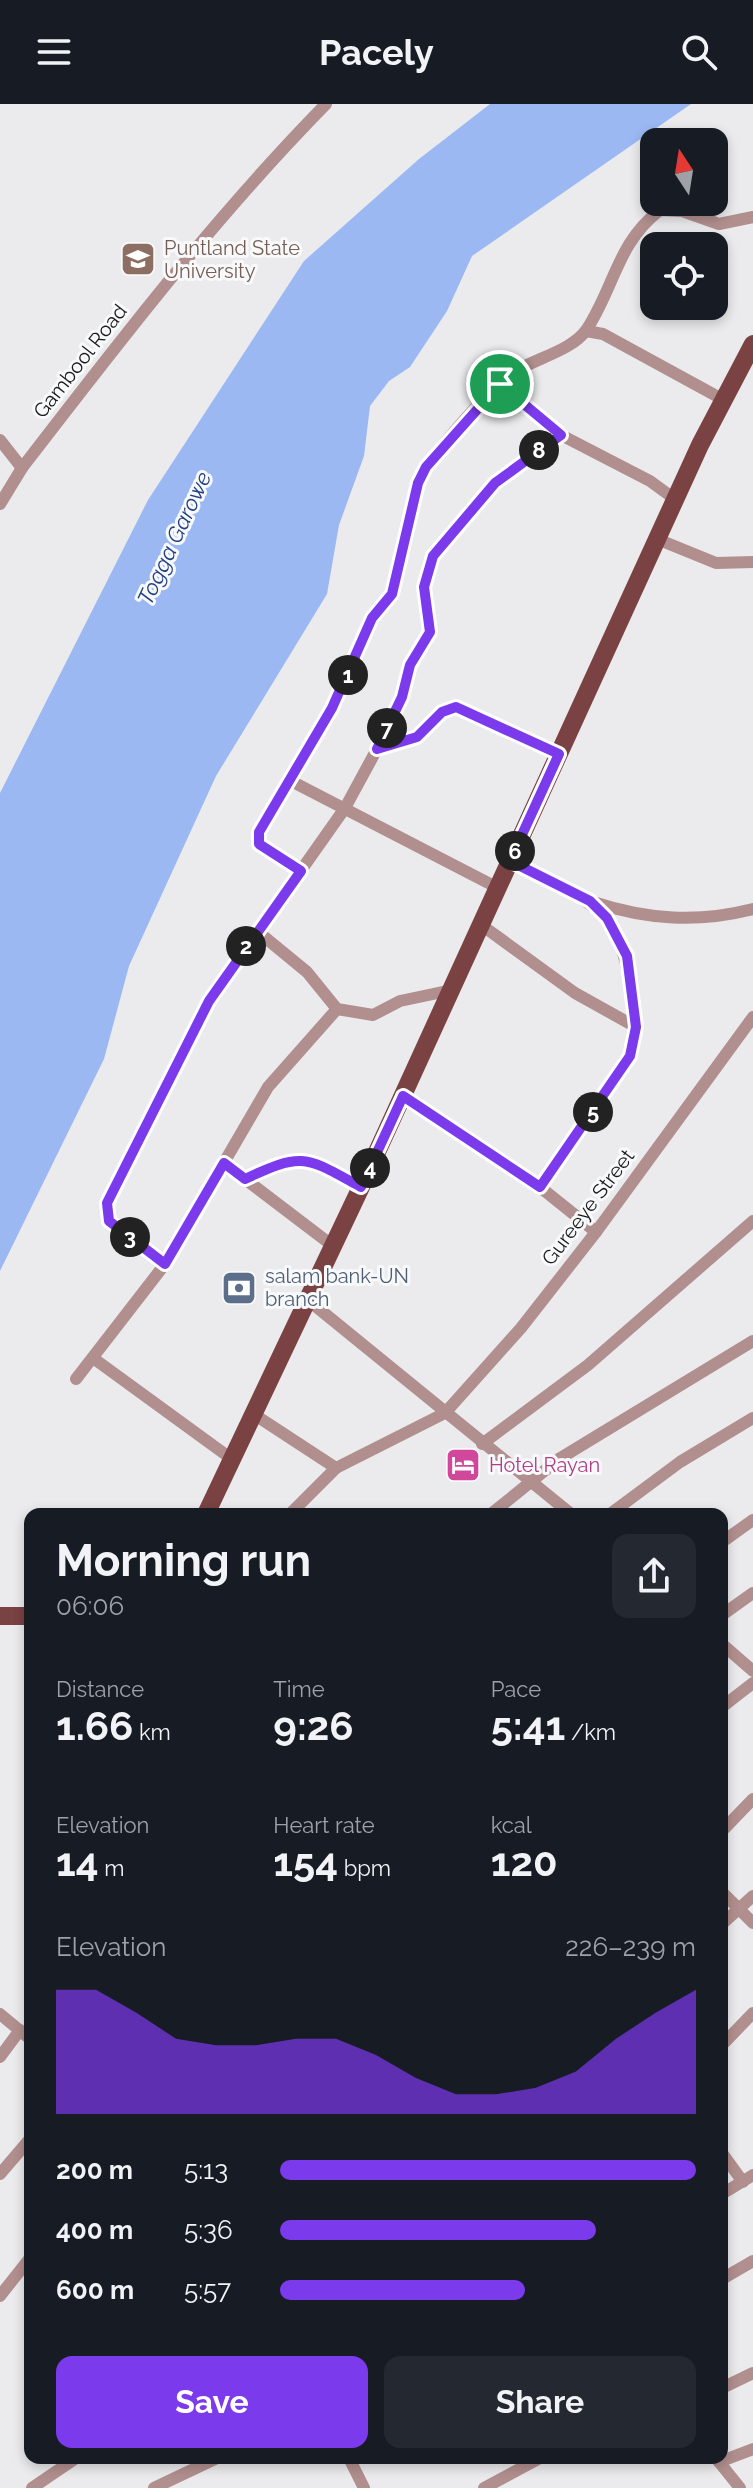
<!DOCTYPE html>
<meta charset="utf-8">
<style>
body{margin:0;font-family:Raleway,sans-serif;background:#242831;color:#f1f3f6;height:100vh;display:flex;flex-direction:column;font-size:30px;white-space:nowrap}
*{box-sizing:border-box;margin:0}
p{font-size:26px;color:#9ea1a6}
.icon{flex:none;width:44px;height:44px;fill:none;stroke:currentColor;stroke-width:2;stroke-linecap:round;stroke-linejoin:round}
.map{position:relative;flex:1;overflow:hidden}
.panel{position:absolute;left:24px;top:1404px;width:704px;height:956px;display:flex;flex-direction:column;background:#171b24;border-radius:16px;box-shadow:0 4px 12px #0003}
.panel>*{flex:none}
.needle{width:52px;rotate:348deg}
.tools{position:absolute;left:640px;top:24px;display:grid;gap:16px}
.tools a{display:grid;place-items:center;width:88px;height:88px;border-radius:16px;background:#171b24;box-shadow:0 4px 12px #0003;font-size:40px}
.pin{position:absolute;display:grid;place-items:center;width:68px;height:68px;color:#fff;margin:-34px;border:4px solid #fff;border-radius:50%;box-shadow:0 2px 8px #0007}
.km{position:absolute;width:40px;height:40px;margin:-20px;border-radius:50%;background:#222;color:#fff;font-size:22px;line-height:40px;text-align:center}
.round{display:grid;place-items:center;flex:none;width:84px;height:84px;border-radius:16px;background:#242831}
.overview{display:flex;align-items:center;justify-content:space-between;height:136px;padding:0 32px}
h1{font-size:44px;font-weight:700;line-height:60px}
.metrics{display:grid;grid-template-columns:repeat(3,1fr);gap:12px;height:136px;padding:8px 32px}
.metrics div{display:grid;align-content:center}
.metrics b{font-size:40px;font-weight:700}
.metrics small{font-size:22px;font-weight:400}
.metrics p{font-size:22px}
.chart{height:224px;padding:16px 32px}
.chart p{display:flex;justify-content:space-between}
.chart svg{width:100%;height:144px;margin-top:8px;fill:#7c3aed;opacity:.7}
.primary-button{display:flex;gap:16px;margin-top:auto;padding:16px 32px}
.primary-button a{flex:1;height:92px;border-radius:16px;background:#7c3aed;color:#fff;font-size:32px;font-weight:700;line-height:92px;text-align:center}
.primary-button a+a{background:#242831;color:#f1f3f6}
ul{padding:0 32px;list-style:none;font-size:26px}
li{display:grid;grid-template-columns:128px 96px 1fr;align-items:center;height:60px}
li i{height:20px;border-radius:10px;background:#7c3aed}
header{display:flex;justify-content:space-between;align-items:center;height:104px;padding:0 32px;background:#171b24;font-size:36px;font-weight:700}
.map>svg:first-child{display:block}
.water{fill:#9bb8f3}
.lines{fill:none;stroke-linecap:round;stroke-linejoin:round}
.minor{stroke:#b18f8e;stroke-width:12}
.primary{stroke:#7a4242;stroke-width:18}
.route-casing{stroke:#fff;stroke-width:16}
.route{stroke:#7c3aed;stroke-width:10}
.labels{text-anchor:middle;stroke-width:6;stroke-linejoin:round;paint-order:stroke}
.education-label{font-size:20px;fill:#785e54;stroke:#f8f9fa;text-anchor:start}
.street-label{font-size:20px;fill:#1a1a1b;stroke:#f8f9fa}
.service-label{font-size:20px;fill:#4e5e75;stroke:#f8f9fa;text-anchor:start}
.hotel-label{font-size:20px;fill:#b23c85;stroke:#f8f9fa;text-anchor:start}
.water-label{font-size:22px;font-style:italic;fill:#213e82;stroke:#f8f9fa}
</style>
<header><svg class="icon" aria-label="menu" viewBox="0 0 24 24"><path d="M4 6h16M4 12h16M4 18h16"/></svg>Pacely<svg class="icon" aria-label="search" viewBox="0 0 24 24"><circle cx="10" cy="10" r="6"/><path d="M15 15l6 6"/></svg></header>
<div class="map">
<svg width="753" height="2384" viewBox="0 0 753 2384">
<rect width="100%" height="100%" fill="#ebebed"/>
<path class="water" d="M 490,0 L 691,0 L 472,152 L 447,207 L 410,263 L 389,277 L 370,302 L 364,352 L 339,421 L 327,490 L 216,672 L 129,862 L 104,955 L 0,1167 L 0,689 L 148,396 L 304,157 L 419,55 Z"/>
<g class="lines">
<g class="minor">
<path d="M 586,227 L 603,230 L 722,295"/>
<path d="M 500,280 L 561,331 L 650,377 L 676,396"/>
<path d="M 0,336 L 22,364"/>
<path d="M 0,400 L 22,364 C 119,238 215,113 326,0"/>
<path d="M 657,435 L 716,459 L 753,458"/>
<path d="M 377,645 L 417,633 L 442,608 L 456,603 L 559,650"/>
<path d="M 291,677 L 498,784"/>
<path d="M 510,757 C 612,808 622,806 636,923"/>
<path d="M 301,767 L 259,740 L 259,728 L 332,604 L 372,514 L 392,490 L 418,379 C 433,349 486,288 514,268 C 536,254 572,247 587,225 C 615,182 617,139 660,106 L 682,107 L 719,120 L 753,113"/>
<path d="M 593,798 C 648,816 698,819 753,805"/>
<path d="M 480,820 L 575,889 L 636,923 L 630,952 L 540,1083"/>
<path d="M 257,827 L 307,868 L 337,905 L 373,911 L 400,897 L 452,886"/>
<path d="M 403,992 L 540,1083 L 596,1128"/>
<path d="M 224,1059 L 333,1142"/>
<path d="M 245,1075 C 304,1047 306,1053 361,1083"/>
<path d="M 165,1160 L 109,1117 L 107,1099 L 209,897 L 345,704 L 377,645 L 402,593 L 410,561 L 430,528 L 424,483 L 433,452 L 495,379 L 561,331"/>
<path d="M 308,1196 L 571,1410"/>
<path d="M 93,1254 L 233,1356"/>
<path d="M 76,1275 L 165,1160 L 268,983 L 337,905"/>
<path d="M 255,1311 L 336,1364"/>
<path d="M 482,1340 L 588,1261 L 753,1117"/>
<path d="M 290,1410 L 336,1364 L 445,1309 L 521,1224 L 596,1128 L 753,913"/>
<path d="M 491,1410 L 559,1355 L 753,1237"/>
<path d="M 610,1410 L 680,1358 L 753,1314"/>
<path d="M 722,1438 L 753,1416"/>
<path d="M 722,1511 L 753,1489"/>
<path d="M 722,1540 L 753,1567"/>
<path d="M 722,1603 L 753,1579"/>
<path d="M 722,1727 L 753,1695"/>
<path d="M 722,1788 L 753,1819"/>
<path d="M 722,1820 L 753,1792"/>
<path d="M 0,1910 L 30,1935"/>
<path d="M 722,1941 L 753,1909"/>
<path d="M 0,1953 L 20,1926"/>
<path d="M 722,2049 L 743,2078"/>
<path d="M 0,2070 L 30,2035"/>
<path d="M 722,2090 L 753,2071"/>
<path d="M 722,2175 L 753,2157"/>
<path d="M 0,2192 L 30,2154"/>
<path d="M 722,2284 L 753,2269"/>
<path d="M 349,2354 L 364,2384"/>
<path d="M 716,2354 L 740,2384"/>
<path d="M 719,2358 L 753,2345"/>
<path d="M 32,2384 L 76,2354"/>
<path d="M 154,2384 L 217,2354"/>
<path d="M 484,2384 L 540,2354"/>
</g>
<g class="primary">
<path d="M 206,1410 L 361,1083 L 700,341 L 753,240"/>
<path d="M 0,1512 L 30,1512"/>
</g>
</g>
<g class="lines">
<g class="route-casing">
<path id="route" d="M 500,280 L 561,331 L 495,379 L 433,452 L 424,483 L 430,528 L 410,561 L 402,593 L 377,645 L 417,633 L 442,608 L 456,603 L 559,650 L 510,757 L 590,797 L 607,814 L 627,852 L 636,923 L 630,952 L 540,1083 L 403,992 L 361,1083 C 306,1053 304,1047 245,1075 L 224,1059 L 165,1160 L 109,1117 L 107,1099 L 209,897 L 301,767 L 259,740 L 259,728 L 332,604 L 372,514 L 392,490 L 418,379 L 426,363 Z"/>
</g>
<use href="#route" class="route"/>
</g>
<defs>
<g id="university-square" transform="scale(1.8)"><rect x="-9" y="-9" width="18" height="18" rx="4" fill="#8d6e63" stroke="#f8f9fa"/><path d="M0-5L7-2L0 1L-7-2ZM-4 1L0 2.5L4 1V4Q0 6-4 4Z" fill="#fff"/></g>
<g id="bank-square" transform="scale(1.8)"><rect x="-9" y="-9" width="18" height="18" rx="4" fill="#5c6f8a" stroke="#f8f9fa"/><path d="M-6-4H6V4H-6ZM0-2.3a2.3 2.3 0 1 0 0 4.6a2.3 2.3 0 1 0 0-4.6Z" fill="#fff"/></g>
<g id="hotel-square" transform="scale(1.8)"><rect x="-9" y="-9" width="18" height="18" rx="4" fill="#d1479c" stroke="#f8f9fa"/><path d="M-6-4.5h1.5V1H6V5H4.5V3h-9V5H-6ZM-4 0a1.8 1.8 0 1 1 3.6 0ZM.5 0V-2.5h3Q6-2.5 6 0Z" fill="#fff"/></g>
</defs>
<g fill-rule="evenodd">
<use href="#university-square" x="138" y="155"/>
<use href="#bank-square" x="239" y="1184"/>
<use href="#hotel-square" x="463" y="1361"/>
</g>
<g class="labels">
<g class="education-label">
<text x="164" y="151">Puntland State<tspan x="164" dy="23">University</tspan></text>
</g>
<g class="street-label">
<text transform="translate(80 257) rotate(-52)" y="7">Gambool Road</text>
<text transform="translate(588 1103) rotate(-53)" y="7">Gureeye Street</text>
</g>
<g class="service-label">
<text x="265" y="1179">salam bank-UN<tspan x="265" dy="23">branch</tspan></text>
</g>
<g class="hotel-label">
<text x="489" y="1368">Hotel Rayan</text>
</g>
<g class="water-label">
<text transform="translate(174 434) rotate(-65)" y="8">Togga Garowe</text>
</g>
</g>
</svg>
<div class="tools">
<a><svg class="needle" viewBox="-14 -14 28 28"><path d="M0-13l5 13h-10z" fill="#e53935"/><path d="M0 13l5-13h-10z" fill="#9ea1a6"/></svg></a>
<a><svg class="icon" aria-label="locate" viewBox="0 0 24 24"><circle cx="12" cy="12" r="6"/><path d="M12 2v4M12 18v4M2 12h4M18 12h4"/></svg></a>
</div>
<div class="pin" style="left:500px;top:280px;background:#1e9e55"><svg class="icon" aria-label="arrive" viewBox="0 0 24 24"><path d="M6 21V4h12l-3 4 3 4H6"/></svg></div>
<b class="km" style="left:348px;top:571px">1</b>
<b class="km" style="left:246px;top:842px">2</b>
<b class="km" style="left:130px;top:1133px">3</b>
<b class="km" style="left:370px;top:1064px">4</b>
<b class="km" style="left:593px;top:1008px">5</b>
<b class="km" style="left:515px;top:747px">6</b>
<b class="km" style="left:387px;top:624px">7</b>
<b class="km" style="left:539px;top:346px">8</b>
<section class="panel">
<div class="overview"><div><h1>Morning run</h1><p>06:06</p></div><a class="round"><svg class="icon" aria-label="share" viewBox="0 0 24 24"><path d="M12 15V3M7 8l5-5 5 5M5 13v7h14v-7"/></svg></a></div>
<div class="metrics">
<div><p>Distance</p><b>1.66<small> km</small></b></div>
<div><p>Time</p><b>9:26</b></div>
<div><p>Pace</p><b>5:41<small> /km</small></b></div>
</div>
<div class="metrics">
<div><p>Elevation</p><b>14<small> m</small></b></div>
<div><p>Heart rate</p><b>154<small> bpm</small></b></div>
<div><p>kcal</p><b>120</b></div>
</div>
<div class="chart"><p><span>Elevation</span>226–239 m</p>
<svg viewBox="0 0 160 44" preserveAspectRatio="none"><path d="M0 44V6L10 6L20 13L30 21L40 23L50 23L60 21L70 21L80 26L90 33L100 38L110 38L120 36L130 31L140 21L150 13L160 6V44z"/></svg>
</div>
<ul>
<li><b>200 m</b>5:13<i style="width:100%"></i></li>
<li><b>400 m</b>5:36<i style="width:76%"></i></li>
<li><b>600 m</b>5:57<i style="width:59%"></i></li>
</ul>
<div class="primary-button"><a>Save</a><a>Share</a></div>
</section>
</div>
